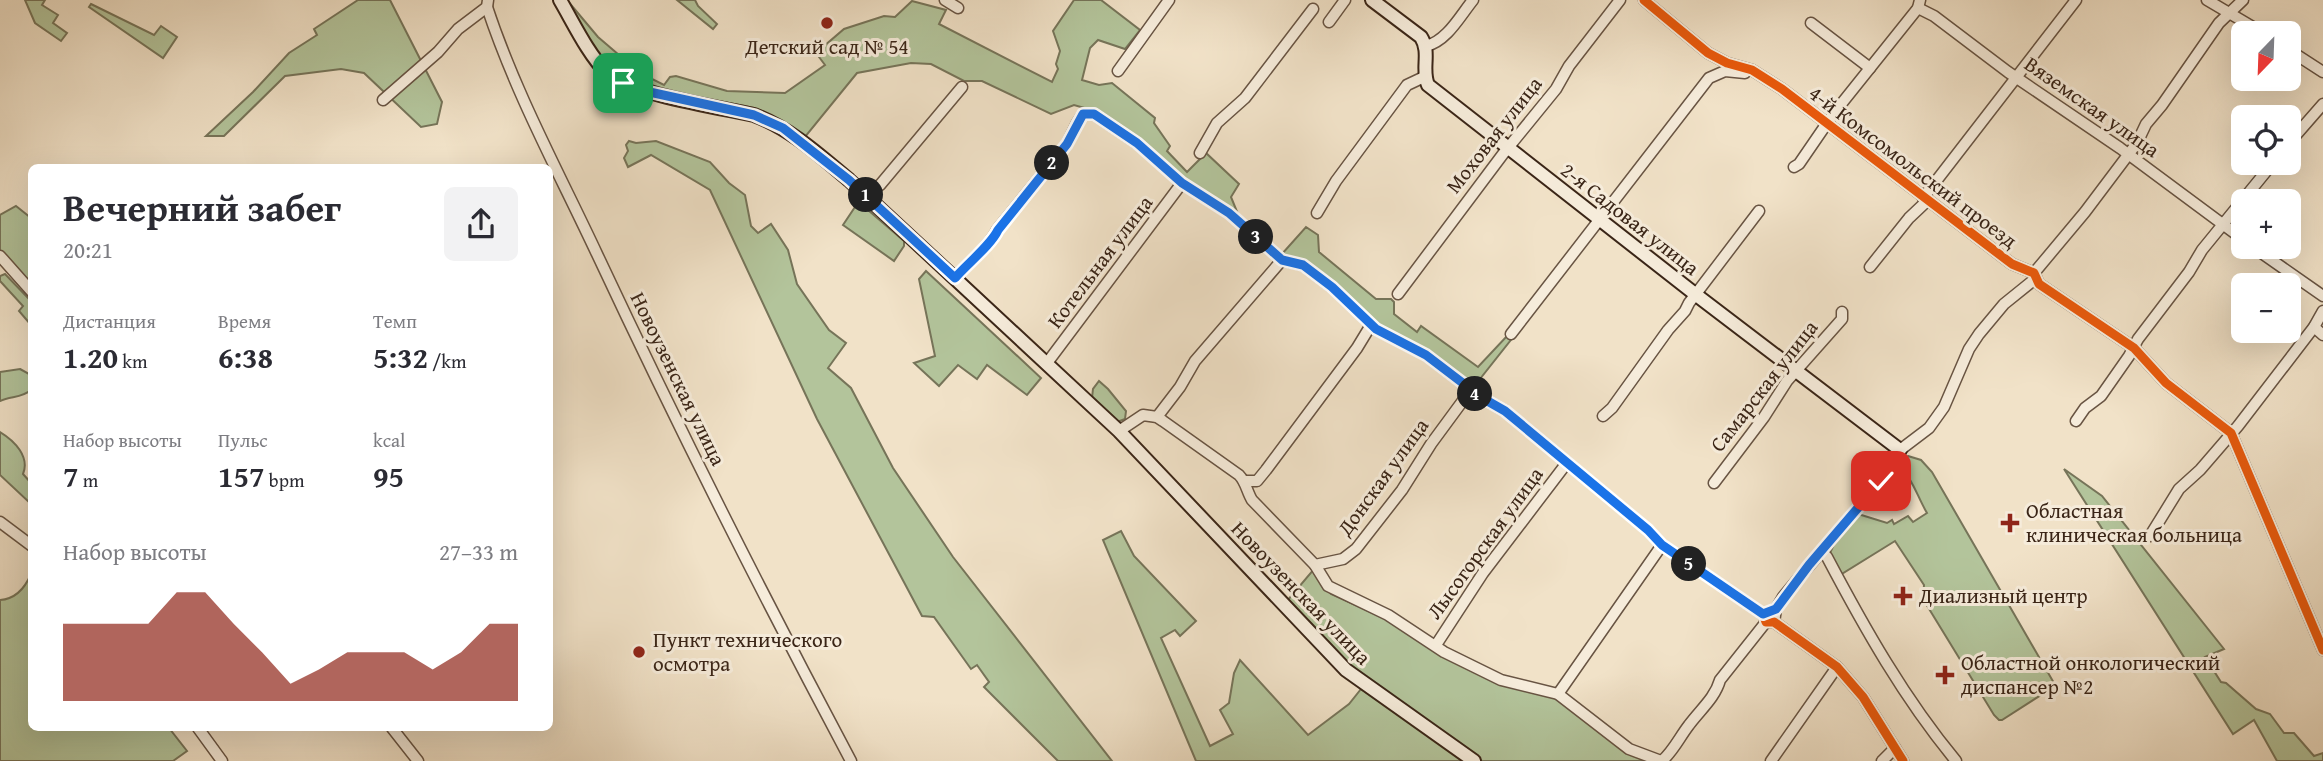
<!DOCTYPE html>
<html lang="ru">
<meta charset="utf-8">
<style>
body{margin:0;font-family:"Gentium Book Plus",serif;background:#f2f2f3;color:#2b2b33;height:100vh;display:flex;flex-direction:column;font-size:26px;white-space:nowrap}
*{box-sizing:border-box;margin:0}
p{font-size:23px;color:#7c7c81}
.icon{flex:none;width:38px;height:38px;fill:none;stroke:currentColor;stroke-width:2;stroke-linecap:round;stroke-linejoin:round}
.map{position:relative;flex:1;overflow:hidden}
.panel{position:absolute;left:28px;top:164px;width:525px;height:567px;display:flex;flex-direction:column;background:#fff;border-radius:10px;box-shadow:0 7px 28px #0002}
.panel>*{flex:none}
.needle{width:46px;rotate:203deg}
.tools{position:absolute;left:2231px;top:21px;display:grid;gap:14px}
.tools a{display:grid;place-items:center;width:70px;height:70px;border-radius:10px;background:#fff;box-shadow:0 7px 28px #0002;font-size:35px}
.pin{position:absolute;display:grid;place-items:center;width:60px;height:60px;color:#fff;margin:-30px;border-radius:14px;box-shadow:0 4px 10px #0006}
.km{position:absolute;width:35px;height:35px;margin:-18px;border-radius:50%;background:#222;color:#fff;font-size:19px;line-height:35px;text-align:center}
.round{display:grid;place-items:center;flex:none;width:74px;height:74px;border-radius:10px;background:#f2f2f3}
.head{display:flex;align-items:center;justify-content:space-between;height:119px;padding:0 35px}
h1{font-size:38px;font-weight:600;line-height:52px}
.stats{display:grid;grid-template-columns:repeat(3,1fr);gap:10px;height:119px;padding:7px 35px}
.stats div{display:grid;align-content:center}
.stats b{font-size:30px;font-weight:600}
.stats small{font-size:19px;font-weight:400}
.stats p{font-size:19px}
.chart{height:196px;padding:14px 35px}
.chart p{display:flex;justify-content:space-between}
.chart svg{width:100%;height:126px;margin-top:7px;fill:#8f2418;opacity:.7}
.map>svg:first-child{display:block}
.green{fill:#b3c49b;stroke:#767459;stroke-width:2}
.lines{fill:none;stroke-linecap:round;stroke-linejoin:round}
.street-casing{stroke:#685443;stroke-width:13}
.secondary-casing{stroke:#3a2517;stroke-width:16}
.street{stroke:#f6ecdb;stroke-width:10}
.secondary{stroke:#f6ecdb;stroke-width:12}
.cycleway-casing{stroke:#f6ecdb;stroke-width:13}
.cycleway{stroke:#e8590c;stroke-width:9}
.route-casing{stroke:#fff;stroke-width:14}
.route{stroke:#1a73e8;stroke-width:9}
.poi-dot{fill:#8f2418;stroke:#f6ecdb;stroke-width:2.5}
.labels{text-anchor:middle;stroke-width:6;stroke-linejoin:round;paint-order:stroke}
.poi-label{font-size:21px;fill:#3a2517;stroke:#f6ecdb;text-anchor:start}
.street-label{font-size:21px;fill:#3a2517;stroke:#f6ecdb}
</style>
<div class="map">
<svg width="2323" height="761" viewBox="0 0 2323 761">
<rect width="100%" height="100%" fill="#f1e2c8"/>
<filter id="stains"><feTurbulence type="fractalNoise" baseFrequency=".00286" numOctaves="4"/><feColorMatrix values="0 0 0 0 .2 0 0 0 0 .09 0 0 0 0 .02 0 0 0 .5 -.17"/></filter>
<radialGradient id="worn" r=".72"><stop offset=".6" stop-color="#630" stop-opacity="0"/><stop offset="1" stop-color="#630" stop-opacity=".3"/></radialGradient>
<g class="green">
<path d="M 25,0 L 45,0 L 42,5 L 58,15 L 53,23 L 67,33 L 61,41 L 35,23 Z"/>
<path d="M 358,0 L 390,0 L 442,102 L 437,124 L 421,127 L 364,73 L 341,69 L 285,76 L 224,136 L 206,136 L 253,92 L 289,53 L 317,35 L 314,29 Z"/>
<path d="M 567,0 L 598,37 L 640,73 L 664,85 L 670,77 L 676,76 L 727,91 L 785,93 L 825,65 L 816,53 L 844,29 L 884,16 L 895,17 L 912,1 L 946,10 L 939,24 L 1052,82 L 1058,69 L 1056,64 L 1060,51 L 1053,31 L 1074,0 L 1101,0 L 1140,30 L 1125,49 L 1098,40 L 1090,48 L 1082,80 L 1099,85 L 1112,83 L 1155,118 L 1154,123 L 1170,146 L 1167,151 L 1187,172 L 1206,153 L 1239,184 L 1231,197 L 1240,219 L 1179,177 L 1095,111 L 1074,105 L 1051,114 L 982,81 L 964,81 L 931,64 L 911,63 L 857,73 L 805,137 C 789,127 773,114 754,108 C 719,99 635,91 610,68 C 593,52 579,20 567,0 Z"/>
<path d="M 677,0 L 695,0 L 698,6 L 717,24 L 713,29 Z"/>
<path d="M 91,4 L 154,35 L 161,26 L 177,37 L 163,58 L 89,7 Z"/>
<path d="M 629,141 L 636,143 L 656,141 L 710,162 L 729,183 L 745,195 L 751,226 L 758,233 L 771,224 L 788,250 L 797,284 L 829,330 L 846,343 L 828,368 L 851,388 L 893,468 L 953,557 L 1112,761 L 1058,761 L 984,687 L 989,682 L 977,665 L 971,669 L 934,617 L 922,616 L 817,419 L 710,190 L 651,155 L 628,167 L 624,158 L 628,151 L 626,145 Z"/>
<path d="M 857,204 L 861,204 L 904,241 L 904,246 L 894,261 L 843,225 Z"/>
<path d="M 16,206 L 31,218 L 31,286 L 0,250 L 0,215 Z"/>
<path d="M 1306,227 L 1318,235 L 1319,252 L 1376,299 L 1391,299 L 1394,302 L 1394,314 L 1417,332 L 1421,326 L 1478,367 L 1507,336 L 1514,336 L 1472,389 L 1375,325 L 1332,283 L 1281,255 Z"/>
<path d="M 926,271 L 1041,378 L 1027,395 L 987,365 L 977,379 L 958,365 L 939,386 L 914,363 L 935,356 L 919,279 Z"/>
<path d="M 5,274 L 31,301 L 31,325 L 19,311 L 23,306 L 0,281 L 0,276 Z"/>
<path d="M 20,369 L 31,375 L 31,390 C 22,398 11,396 0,401 L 0,372 Z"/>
<path d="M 1099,381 L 1108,389 L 1126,411 L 1125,419 L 1117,422 L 1092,398 L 1093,389 Z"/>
<path d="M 0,432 C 15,441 30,457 23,474 L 31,483 L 31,504 L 0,475 Z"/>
<path d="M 1908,456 L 1921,460 L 1932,472 L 2054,683 L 2052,688 L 2002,720 L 1999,720 L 1994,715 L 1923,599 L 1924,585 L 1895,541 L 1840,575 L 1830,553 L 1835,542 L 1858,514 L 1887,523 L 1892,520 L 1894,524 L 1908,516 L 1913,522 L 1927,513 C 1918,498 1913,480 1901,467 L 1902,460 Z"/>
<path d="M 2064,469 L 2102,496 L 2224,649 L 2205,657 L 2221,682 L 2226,683 L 2256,709 L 2270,714 L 2284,733 L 2294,733 L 2314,756 L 2323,753 L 2323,761 L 2277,761 L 2254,720 L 2233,734 Z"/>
<path d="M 1121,531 L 1134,556 L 1196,621 L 1180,636 L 1175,630 L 1161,638 L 1210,746 L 1233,734 L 1220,710 L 1229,703 L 1234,673 L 1240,660 L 1308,735 L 1349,704 L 1361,689 L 1466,761 L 1196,761 L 1103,540 Z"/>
<path d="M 1314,569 L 1319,580 L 1331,594 L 1397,624 L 1442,655 L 1559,699 L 1652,761 L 1482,761 L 1351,667 L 1287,601 Z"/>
<path d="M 31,574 L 32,728 L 169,728 L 187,751 L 173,761 L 0,761 L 0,600 C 16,599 25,588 31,574 Z"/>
</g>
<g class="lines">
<g class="street-casing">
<g id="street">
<path d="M 945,0 L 958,8"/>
<path d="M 1644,0 L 1708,53 L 1727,63 L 1752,70 L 1782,89 L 2012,264 L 2034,273 L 2039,284 L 2134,348 L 2166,383 L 2231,433 L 2323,650"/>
<path d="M 2207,0 L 2263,33"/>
<path d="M 487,7 C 515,92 559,173 597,254 C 677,425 762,594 851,761"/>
<path d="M 1918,8 L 1934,16 L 2008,72 L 2120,148 L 2244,240"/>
<path d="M 1329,22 L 1345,0"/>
<path d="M 1811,23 L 1870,68"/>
<path d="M 1426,46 C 1447,41 1460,16 1473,0"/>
<path d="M 2289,50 L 2323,72"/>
<path d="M 1118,71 L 1169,0"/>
<path d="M 383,100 L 438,52 L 458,29 L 487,7 L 488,0"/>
<path d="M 2289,143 L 2323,104"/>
<path d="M 1200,153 L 1217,123 L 1245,98 L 1313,9"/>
<path d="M 1794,167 L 1799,164 L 1834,113 L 1918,8 L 1920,0"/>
<path d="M 866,195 L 880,185 L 962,87"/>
<path d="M 1923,198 L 2076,0"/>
<path d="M 1317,213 L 1336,181 L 1407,85 L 1424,77"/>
<path d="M 2253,247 L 2323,296"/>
<path d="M 0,256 L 32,292"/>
<path d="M 1870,267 L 1909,218 L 1927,201"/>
<path d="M 2034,273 L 2085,212 L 2137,143 L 2146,124 L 2162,105 L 2219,23 L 2243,0"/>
<path d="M 955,278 C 967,264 991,245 997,230 L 1067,144 L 1077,123 L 1083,114 L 1094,114 L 1137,143 L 1182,183 L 1229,213 L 1282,260 L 1303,265 L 1332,287 L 1376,329 L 1426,355 L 1464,384 L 1470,391 L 1505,411 L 1648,530 L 1662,545 L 1763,614 L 1766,622 L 1774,622 L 1837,667 L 1863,697 L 1903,761"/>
<path d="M 1398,294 L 1503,154 L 1556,89 L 1569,66 L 1620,0"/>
<path d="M 2314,327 L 2323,335"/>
<path d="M 1511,334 L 1709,78 L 1725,71 L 1745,73"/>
<path d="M 1047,363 L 1182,183"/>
<path d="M 1603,416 L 1612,408 L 1668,330 L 1685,311 L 1689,303 L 1759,211"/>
<path d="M 1157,417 L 1180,387 L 1195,361 L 1282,260"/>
<path d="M 2076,421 L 2085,408 L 2101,396 L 2129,356 L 2138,339 L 2189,272 L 2202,250 L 2273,163"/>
<path d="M 1119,431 L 1143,415 L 1157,417 L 1163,421 L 1239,475 C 1246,482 1247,492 1252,500 L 1315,565 L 1328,586 L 1388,615 L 1444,652 L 1501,680 L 1558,694 L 1629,749 L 1661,761"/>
<path d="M 1244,481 L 1257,481 L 1266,470 L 1357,348 L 1371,325"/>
<path d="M 1714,483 L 1764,417 L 1787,381 L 1842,319 L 1842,312"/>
<path d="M 0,522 L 32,546"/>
<path d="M 2150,536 L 2179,489 L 2200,470 L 2238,426 L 2314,327 L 2323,311"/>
<path d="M 1821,551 L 1827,557 C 1865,629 1904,698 1956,761"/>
<path d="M 1315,565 L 1343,559 L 1356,549 L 1402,490 L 1431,444 L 1470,391"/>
<path d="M 1774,622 L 1776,609 L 1783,597 L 1881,480 L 1900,450 L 1929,428 L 1944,407 L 1969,349 L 1979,334 L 2004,304 L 2035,279"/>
<path d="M 1436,645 L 1483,573 L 1566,464"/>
<path d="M 1558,694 L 1662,545"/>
<path d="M 198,728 L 222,761"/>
<path d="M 392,728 L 418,761"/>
<path d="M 1662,761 C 1674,750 1679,738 1689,725 C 1700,710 1715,698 1720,680 L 1766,622"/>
<path d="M 1771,761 L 1837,667"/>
<path d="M 1882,761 L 1895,748"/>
</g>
</g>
<g class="secondary-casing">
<g id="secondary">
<path d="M 560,0 C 574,24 588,54 607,73 C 627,93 722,108 754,115 C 791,129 819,155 849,180 L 1119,431 L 1346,670 L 1474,761"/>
<path d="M 1372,0 L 1421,37 C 1431,53 1421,69 1428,85 L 1695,294 L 1900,450"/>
</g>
</g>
<use href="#street" class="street"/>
<use href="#secondary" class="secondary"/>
<g class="cycleway-casing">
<g id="cycleway">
<path d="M 1644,0 L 1708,53 L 1727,63 L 1752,70 L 1782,89 L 2012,264 L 2034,273 L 2039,284 L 2134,348 L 2166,383 L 2231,433 L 2323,650"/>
<path d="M 955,278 C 967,264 991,245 997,230 L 1067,144 L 1077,123 L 1083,114 L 1094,114 L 1137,143 L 1182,183 L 1229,213 L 1282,260 L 1303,265 L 1332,287 L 1376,329 L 1426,355 L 1464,384 L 1470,391 L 1505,411 L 1648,530 L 1662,545 L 1763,614 L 1766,622 L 1774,622 L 1837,667 L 1863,697 L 1903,761"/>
</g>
</g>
<use href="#cycleway" class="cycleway"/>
</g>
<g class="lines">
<g class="route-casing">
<path id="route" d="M 623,83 L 645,91 L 754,115 L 783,128 L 849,180 L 955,278 C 967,264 991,245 998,230 L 1067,144 L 1083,114 L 1094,114 L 1137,143 L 1182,183 L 1229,213 L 1282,260 L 1303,265 L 1332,287 L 1376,329 L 1426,355 L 1464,384 L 1470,391 L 1505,411 L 1648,530 L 1662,545 L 1763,614 L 1776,609 L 1809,565 L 1881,481"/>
</g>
<use href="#route" class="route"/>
</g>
<g class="poi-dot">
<circle cx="827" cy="23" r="7"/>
<path d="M2006.5 512.5h7v7h7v7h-7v7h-7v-7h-7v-7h7z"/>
<path d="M1899.5 585.5h7v7h7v7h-7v7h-7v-7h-7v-7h7z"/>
<circle cx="639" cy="652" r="7"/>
<path d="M1941.5 664.5h7v7h7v7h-7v7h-7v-7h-7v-7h7z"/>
</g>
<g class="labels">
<g class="poi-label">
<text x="827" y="54" text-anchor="middle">Детский сад № 54</text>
<text x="2026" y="518">Областная<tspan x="2026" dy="24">клиническая больница</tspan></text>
<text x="1919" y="603">Диализный центр</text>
<text x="653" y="647">Пункт технического<tspan x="653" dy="24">осмотра</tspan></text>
<text x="1961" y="670">Областной онкологический<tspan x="1961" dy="24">диспансер №2</tspan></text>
</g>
<g class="street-label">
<text transform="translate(2092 107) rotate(35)" y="7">Вяземская улица</text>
<text transform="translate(1494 135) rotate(-52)" y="7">Моховая улица</text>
<text transform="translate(1913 167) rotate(37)" y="7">4-й Комсомольский проезд</text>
<text transform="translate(1630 219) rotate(38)" y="7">2-я Садовая улица</text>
<text transform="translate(1100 262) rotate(-53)" y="7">Котельная улица</text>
<text transform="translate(678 379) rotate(64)" y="7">Новоузенская улица</text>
<text transform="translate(1764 386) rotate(-52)" y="7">Самарская улица</text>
<text transform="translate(1383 477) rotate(-54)" y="7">Донская улица</text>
<text transform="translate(1485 543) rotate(-54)" y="7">Лысогорская улица</text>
<text transform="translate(1301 593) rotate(46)" y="7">Новоузенская улица</text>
</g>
</g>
<rect width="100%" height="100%" filter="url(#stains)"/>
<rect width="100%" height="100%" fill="url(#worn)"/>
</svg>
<div class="tools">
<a><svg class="needle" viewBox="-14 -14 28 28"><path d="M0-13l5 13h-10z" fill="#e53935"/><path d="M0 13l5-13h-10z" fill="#7c7c81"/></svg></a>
<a><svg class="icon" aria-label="locate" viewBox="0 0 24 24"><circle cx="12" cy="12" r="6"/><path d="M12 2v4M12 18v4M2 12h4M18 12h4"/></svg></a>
<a>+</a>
<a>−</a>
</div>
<div class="pin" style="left:623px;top:83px;background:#1e9e55"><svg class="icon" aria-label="arrive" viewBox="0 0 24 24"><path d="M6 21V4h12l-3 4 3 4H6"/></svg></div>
<div class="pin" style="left:1881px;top:481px;background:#d93025"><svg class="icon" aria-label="check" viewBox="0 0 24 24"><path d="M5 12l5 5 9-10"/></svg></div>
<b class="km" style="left:866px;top:195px">1</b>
<b class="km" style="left:1052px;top:163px">2</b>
<b class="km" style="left:1256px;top:237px">3</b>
<b class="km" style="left:1475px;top:394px">4</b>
<b class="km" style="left:1689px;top:564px">5</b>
<section class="panel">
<div class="head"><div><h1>Вечерний забег</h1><p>20:21</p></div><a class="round"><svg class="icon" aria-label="share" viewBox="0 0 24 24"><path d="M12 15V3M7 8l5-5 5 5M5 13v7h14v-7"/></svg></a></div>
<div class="stats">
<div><p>Дистанция</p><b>1.20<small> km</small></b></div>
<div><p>Время</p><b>6:38</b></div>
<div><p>Темп</p><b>5:32<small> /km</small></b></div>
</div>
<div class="stats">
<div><p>Набор высоты</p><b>7<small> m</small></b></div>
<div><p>Пульс</p><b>157<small> bpm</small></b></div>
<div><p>kcal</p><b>95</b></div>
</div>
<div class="chart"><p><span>Набор высоты</span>27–33 m</p>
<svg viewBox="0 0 160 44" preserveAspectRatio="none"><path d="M0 44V17L10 17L20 17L30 17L40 6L50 6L60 17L70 27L80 38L90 33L100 27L110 27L120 27L130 33L140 27L150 17L160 17V44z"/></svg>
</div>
</section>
</div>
